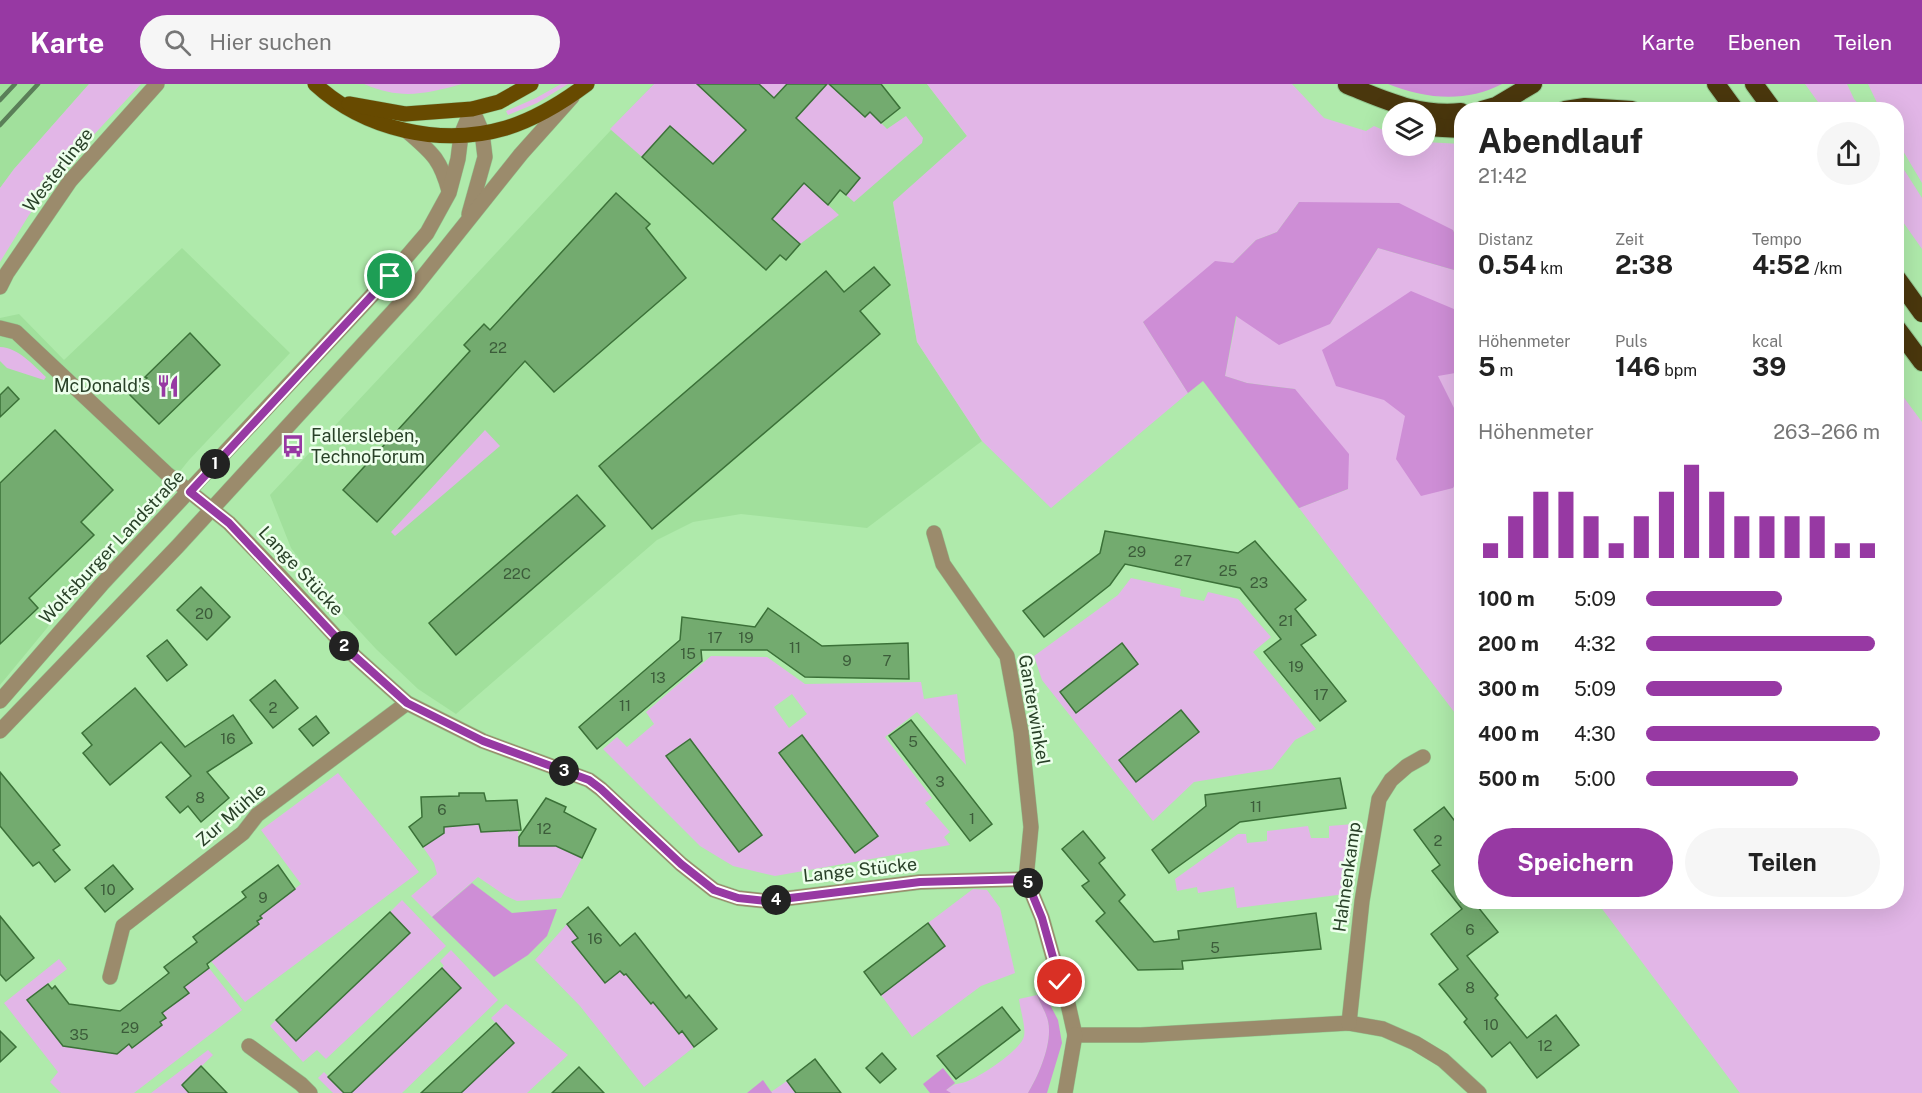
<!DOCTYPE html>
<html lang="de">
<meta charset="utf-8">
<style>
body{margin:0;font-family:"Public Sans",sans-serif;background:#f6f6f6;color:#222;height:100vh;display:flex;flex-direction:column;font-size:22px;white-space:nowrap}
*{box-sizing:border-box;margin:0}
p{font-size:20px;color:#767676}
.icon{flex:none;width:33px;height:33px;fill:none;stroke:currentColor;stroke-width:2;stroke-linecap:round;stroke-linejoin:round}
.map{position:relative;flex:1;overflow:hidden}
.details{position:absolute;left:1454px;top:18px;width:450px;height:807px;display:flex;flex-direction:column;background:#fff;border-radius:24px;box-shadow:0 6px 24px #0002}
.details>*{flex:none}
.buttons{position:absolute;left:1382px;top:18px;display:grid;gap:12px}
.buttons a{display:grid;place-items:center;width:54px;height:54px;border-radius:50%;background:#fff;box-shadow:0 6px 24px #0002;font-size:30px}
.pin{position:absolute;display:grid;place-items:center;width:51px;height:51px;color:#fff;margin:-26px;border:3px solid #fff;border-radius:50%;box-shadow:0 2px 6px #0007}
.km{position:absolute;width:30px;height:30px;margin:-15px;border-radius:50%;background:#222;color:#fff;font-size:16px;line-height:30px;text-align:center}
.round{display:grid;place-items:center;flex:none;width:63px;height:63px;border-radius:32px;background:#f6f6f6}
.head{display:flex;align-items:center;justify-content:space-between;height:102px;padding:0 24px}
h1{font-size:33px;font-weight:700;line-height:45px}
.figures{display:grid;grid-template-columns:repeat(3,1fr);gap:9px;height:102px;padding:6px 24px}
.figures div{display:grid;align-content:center}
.figures b{font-size:26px;font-weight:700}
.figures small{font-size:16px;font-weight:400}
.figures p{font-size:16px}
.chart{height:168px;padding:12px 24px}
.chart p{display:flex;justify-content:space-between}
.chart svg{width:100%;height:108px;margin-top:6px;stroke:#9739a3;stroke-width:6}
.cta{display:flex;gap:12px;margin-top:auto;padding:12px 24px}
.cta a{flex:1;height:69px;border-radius:36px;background:#9739a3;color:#fff;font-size:24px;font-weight:700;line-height:69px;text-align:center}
.cta a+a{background:#f6f6f6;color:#222}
ul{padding:0 24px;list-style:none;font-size:20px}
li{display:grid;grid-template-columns:96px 72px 1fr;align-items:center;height:45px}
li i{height:15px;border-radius:8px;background:#9739a3}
header{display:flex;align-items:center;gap:36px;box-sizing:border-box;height:84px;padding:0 30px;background:#9739a3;color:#fff}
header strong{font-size:28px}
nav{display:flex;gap:33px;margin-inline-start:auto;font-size:21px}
.search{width:420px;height:54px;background:#f6f6f6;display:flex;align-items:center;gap:15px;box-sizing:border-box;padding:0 21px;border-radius:33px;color:#767676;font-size:22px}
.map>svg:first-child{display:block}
.built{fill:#a1e09c}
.green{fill:#e2b6e7;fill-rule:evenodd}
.forest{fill:#ce8ed6}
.building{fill:#73ab6f;stroke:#3b7138;stroke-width:1.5}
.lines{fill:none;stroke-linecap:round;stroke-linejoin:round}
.minor-casing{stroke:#94c891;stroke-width:16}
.major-casing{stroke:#94c891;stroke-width:16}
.highway-casing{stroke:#94c891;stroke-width:20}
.minor{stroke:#9b8b6c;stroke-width:15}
.major{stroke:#674a00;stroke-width:15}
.highway{stroke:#4a370d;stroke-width:18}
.rail{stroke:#5a7f58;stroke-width:4.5}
.route-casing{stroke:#fff;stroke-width:12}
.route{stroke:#9739a3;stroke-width:8}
.labels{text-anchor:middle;stroke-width:5;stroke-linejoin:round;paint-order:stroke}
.number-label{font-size:15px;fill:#3c5c3a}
.street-label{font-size:18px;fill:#294128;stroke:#edffec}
.poi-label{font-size:18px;fill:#294128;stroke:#edffec;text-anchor:end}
</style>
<header>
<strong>Karte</strong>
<div class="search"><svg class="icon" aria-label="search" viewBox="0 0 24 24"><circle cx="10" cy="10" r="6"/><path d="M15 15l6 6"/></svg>Hier suchen</div>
<nav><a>Karte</a><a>Ebenen</a><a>Teilen</a></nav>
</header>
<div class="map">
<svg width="1922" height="1009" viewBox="0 0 1922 1009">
<rect width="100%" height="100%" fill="#afeaab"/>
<g class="built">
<path d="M 0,0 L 89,0 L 14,85 L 0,104 Z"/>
<path d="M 654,0 L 927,0 L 967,52 L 893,119 L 917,258 L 982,357 L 867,444 L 741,430 L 693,438 L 657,456 L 456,630 L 418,605 L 376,565 L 328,513 L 291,464 L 270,411 Z"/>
<path d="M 182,164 L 290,269 L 189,376 L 136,442 L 103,469 L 84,489 L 67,511 L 47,544 L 0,601 L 0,234 L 19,230 L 64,276 Z"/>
</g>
<g class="green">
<path d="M 89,0 L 141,0 L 75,71 L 29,131 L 0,178 L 0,104 L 14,85 Z"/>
<path d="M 364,0 L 462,0 C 425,10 401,16 364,0 Z"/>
<path d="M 561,0 L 568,0 L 537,19 L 508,31 L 506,27 L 536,14 Z"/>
<path d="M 654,0 L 709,0 L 704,6 L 746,46 L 713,80 L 670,42 L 642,73 L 610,45 Z"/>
<path d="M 759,0 L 787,0 L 774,14 Z"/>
<path d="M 827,0 L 829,0 L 865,33 L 870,28 L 887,45 L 906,32 L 923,54 L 922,59 L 854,118 L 846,111 L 860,94 L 796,34 Z"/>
<path d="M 927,0 L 1292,0 L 1324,34 L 1366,47 L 1374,42 L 1392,50 L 1392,62 L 1425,62 L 1425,58 L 1461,60 L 1461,166 L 1453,146 L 1299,118 L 1277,148 L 1256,156 L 1233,179 L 1143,238 L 1188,309 L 1051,424 L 982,357 L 917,258 L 893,118 L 967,52 Z"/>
<path d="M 1805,0 L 1847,0 L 1854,15 L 1863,25 L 1823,25 Z"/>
<path d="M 1868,0 L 1922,0 L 1922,99 L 1896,55 L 1896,26 L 1880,25 Z"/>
<path d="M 1896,73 L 1922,114 L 1922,165 L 1896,128 Z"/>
<path d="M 804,99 L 839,131 L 800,160 L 772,135 Z"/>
<path d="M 1378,164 L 1461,188 L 1461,637 L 1299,424 L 1348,405 L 1295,305 L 1247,299 L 1225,292 L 1237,231 L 1330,240 Z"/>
<path d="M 0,263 C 19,264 33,281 46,293 L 44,296 L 7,284 L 0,277 Z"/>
<path d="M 1896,303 L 1922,338 L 1922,1009 L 1740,1009 L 1597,818 L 1896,818 L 1896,608 L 1902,603 L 1902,593 L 1896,580 Z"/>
<path d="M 485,346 L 500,362 L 395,452 L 391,448 Z"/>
<path d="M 1131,494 L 1181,505 L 1180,512 L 1204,517 L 1208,508 L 1238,515 L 1271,553 L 1253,568 L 1316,645 L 1295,656 L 1272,685 L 1194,698 L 1153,737 L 1042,596 L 1034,572 L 1118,511 Z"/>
<path d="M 711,572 L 767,573 L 805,600 L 921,598 L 924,615 L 957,610 L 966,681 L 917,628 L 885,653 L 932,714 L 925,719 L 950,748 L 944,753 L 950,761 L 775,792 L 733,782 L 700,762 L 603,665 L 617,653 L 627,663 L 654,640 L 646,628 ZM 792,610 L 807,630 L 789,644 L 774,623 ZM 802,652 L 855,769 L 779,669 ZM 690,655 L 761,750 L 739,768 L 667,672 Z"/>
<path d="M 338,689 L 419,788 L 245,918 L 211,877 L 259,840 L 257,837 L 262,834 L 260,832 L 301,800 L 261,746 Z"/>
<path d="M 479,740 L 481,748 L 518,746 L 519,762 L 545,762 L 545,757 L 582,774 L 561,814 L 517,817 L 506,812 L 478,793 L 432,833 L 411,812 L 437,790 L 434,779 L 423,763 L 444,749 L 444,743 Z"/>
<path d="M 1354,740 L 1345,810 L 1237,824 L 1234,803 L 1198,809 L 1197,803 L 1177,807 L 1175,795 L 1238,750 L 1246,750 L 1247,759 L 1267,757 L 1267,747 L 1308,742 L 1311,754 L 1329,754 L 1329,742 Z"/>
<path d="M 973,805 L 987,806 L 1000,824 L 1015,889 L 981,902 L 912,953 L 881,911 L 945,862 L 928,839 Z"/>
<path d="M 402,816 L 446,862 L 326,975 L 317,966 L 303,978 L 270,942 L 276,936 L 296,957 L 409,849 L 390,828 Z"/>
<path d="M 567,840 L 578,854 L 572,859 L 605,899 L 620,887 L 624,891 L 626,890 L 650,920 L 653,918 L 679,949 L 682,947 L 694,963 L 644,1003 L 580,922 L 535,876 Z"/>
<path d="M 451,866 L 498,916 L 402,1009 L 351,1009 L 461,904 L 442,884 L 444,882 L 440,877 Z"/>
<path d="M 59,875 L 67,885 L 27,916 L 63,962 L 117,970 L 129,960 L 132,964 L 162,941 L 160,938 L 165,933 L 162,929 L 188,909 L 184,903 L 209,884 L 242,926 L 134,1009 L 61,1009 L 50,998 L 58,988 L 4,919 Z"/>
<path d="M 1037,911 C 1040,919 1046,928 1048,937 C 1053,958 1039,991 1028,1009 L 951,1009 L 945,1007 C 958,996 958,1002 970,996 C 983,991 1022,965 1024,952 C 1026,944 1020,924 1019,915 Z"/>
<path d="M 506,920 L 568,971 L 527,1009 L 461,1009 L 514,959 L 491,934 Z"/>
<path d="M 208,966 L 213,971 L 182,1001 L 189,1009 L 151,1009 Z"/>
<path d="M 324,988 L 344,1009 L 333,1009 L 318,994 Z"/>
<path d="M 787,997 L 796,1009 L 772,1009 L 771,1008 Z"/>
</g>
<g class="forest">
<path d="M 1388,0 L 1502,0 C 1466,19 1425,15 1388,0 Z"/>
<path d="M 1299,118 L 1399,119 L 1453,146 L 1461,166 L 1461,188 L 1378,164 L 1330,240 L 1279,261 L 1236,232 L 1225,292 L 1247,299 L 1295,305 L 1349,370 L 1348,405 L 1299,424 L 1203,297 L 1188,309 L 1143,238 L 1215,177 L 1233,179 L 1256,156 L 1277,148 Z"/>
<path d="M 1411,207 L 1461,228 L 1461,288 L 1438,292 L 1461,338 L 1461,389 L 1453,404 L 1421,412 L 1396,375 L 1405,332 L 1384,316 L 1336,302 L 1322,266 Z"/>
<path d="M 472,799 L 512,829 L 557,825 L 547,852 L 528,871 L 494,893 L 432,833 Z"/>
<path d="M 1044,909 L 1058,936 L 1062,959 L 1047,1009 L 1028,1009 C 1039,991 1053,958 1048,937 C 1046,928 1040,919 1037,911 Z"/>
<path d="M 943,984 L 955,999 L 946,1006 L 951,1009 L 930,1009 L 923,1000 Z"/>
<path d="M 763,996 L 772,1009 L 747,1009 Z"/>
</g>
<g class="building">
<path d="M 697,0 L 759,0 L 774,14 L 787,0 L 827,0 L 796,34 L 860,94 L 846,111 L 840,106 L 828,121 L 804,99 L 772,135 L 800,160 L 786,176 L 780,171 L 766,186 L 642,73 L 670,42 L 713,80 L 746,46 Z"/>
<path d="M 829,0 L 881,0 L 900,24 L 881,39 L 870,28 L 865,33 Z"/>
<path d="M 616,109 L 650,140 L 646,144 L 686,194 L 554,308 L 525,277 L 377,438 L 343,406 L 470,267 L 464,261 L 484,240 L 490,246 Z"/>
<path d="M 874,183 L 890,201 L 860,227 L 880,250 L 652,445 L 599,382 L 826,187 L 844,208 Z"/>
<path d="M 190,249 L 220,281 L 159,340 L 130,311 L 147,294 L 145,293 Z"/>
<path d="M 8,303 L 19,315 L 0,333 L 0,311 Z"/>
<path d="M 55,346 L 113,406 L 81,438 L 94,451 L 29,514 L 38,524 L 0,560 L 0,399 Z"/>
<path d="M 577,411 L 605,442 L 456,571 L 429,539 Z"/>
<path d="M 1105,447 L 1238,469 L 1255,457 L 1306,516 L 1295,525 L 1316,551 L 1301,561 L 1346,617 L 1320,637 L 1264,568 L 1281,555 L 1240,504 L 1125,480 L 1110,501 L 1044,553 L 1023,527 L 1100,469 Z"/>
<path d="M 201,503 L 230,533 L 207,556 L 177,526 Z"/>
<path d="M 768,524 L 822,562 L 908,559 L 909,595 L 805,593 L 767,566 L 701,566 L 702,577 L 597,665 L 579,643 L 680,556 L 682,533 L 755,543 Z"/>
<path d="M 167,556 L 187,581 L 167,597 L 147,572 Z"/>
<path d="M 1122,559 L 1138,580 L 1076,629 L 1060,608 Z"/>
<path d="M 275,596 L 298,624 L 273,644 L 250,616 Z"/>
<path d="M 135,604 L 185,663 L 233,631 L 252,659 L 207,688 L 229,714 L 201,738 L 188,722 L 180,729 L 166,713 L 191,692 L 161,658 L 110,701 L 83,669 L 92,661 L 82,649 Z"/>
<path d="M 1181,626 L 1199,648 L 1136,698 L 1119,676 Z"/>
<path d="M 316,632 L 329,649 L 313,662 L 299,645 Z"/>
<path d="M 911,636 L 992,740 L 970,757 L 889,652 Z"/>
<path d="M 802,651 L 878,752 L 855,769 L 779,669 Z"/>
<path d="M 690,655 L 762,751 L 739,768 L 666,672 Z"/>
<path d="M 0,688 L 60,761 L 53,766 L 70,786 L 55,798 L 39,778 L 33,782 L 0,742 Z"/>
<path d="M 1340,694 L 1346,724 L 1240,738 L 1169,789 L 1152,766 L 1206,722 L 1205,711 Z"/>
<path d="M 459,709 L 484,709 L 486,717 L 517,716 L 521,746 L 481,748 L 479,740 L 444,743 L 444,749 L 423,763 L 409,743 L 422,733 L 421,713 L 459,712 Z"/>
<path d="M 546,714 L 566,723 L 564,728 L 596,745 L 582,774 L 556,762 L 519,762 L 519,753 Z"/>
<path d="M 1444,723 L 1461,745 L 1461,818 L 1474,818 L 1498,848 L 1467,872 L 1498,911 L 1495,914 L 1527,954 L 1556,931 L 1579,961 L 1537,994 L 1510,958 L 1492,973 L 1464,938 L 1467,935 L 1439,900 L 1458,885 L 1431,850 L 1462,825 L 1432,787 L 1440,781 L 1414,746 Z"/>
<path d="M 1083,747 L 1105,774 L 1099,779 L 1125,811 L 1119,817 L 1154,858 L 1179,855 L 1178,847 L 1316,829 L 1321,865 L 1182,877 L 1183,885 L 1138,886 L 1096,837 L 1105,829 L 1082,802 L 1089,797 L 1062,765 Z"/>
<path d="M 113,781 L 133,805 L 105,828 L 85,804 Z"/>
<path d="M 278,781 L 295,805 L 260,832 L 262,834 L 257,837 L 259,840 L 207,880 L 209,884 L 184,903 L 189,909 L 162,929 L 166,934 L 160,938 L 162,941 L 132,964 L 129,960 L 117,970 L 63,962 L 27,916 L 48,900 L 52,905 L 55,902 L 69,920 L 120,927 L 169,889 L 164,883 L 197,858 L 193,853 L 246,813 L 242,808 Z"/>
<path d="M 588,823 L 620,862 L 635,849 L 686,914 L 689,911 L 717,945 L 694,963 L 682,947 L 679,950 L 653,918 L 651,920 L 626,890 L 624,891 L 620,887 L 605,899 L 572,858 L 578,854 L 567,840 Z"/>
<path d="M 390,828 L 410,849 L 296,957 L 276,936 Z"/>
<path d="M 0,832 L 34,874 L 6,897 L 0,890 Z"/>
<path d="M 928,839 L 945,862 L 881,911 L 864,888 Z"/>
<path d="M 442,884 L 461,904 L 351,1009 L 344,1009 L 328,993 Z"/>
<path d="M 1002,923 L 1020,946 L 956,995 L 937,972 Z"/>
<path d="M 496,939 L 514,959 L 461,1009 L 421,1009 Z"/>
<path d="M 0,947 L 16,963 L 0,978 Z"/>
<path d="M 882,969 L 896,985 L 880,999 L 866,984 Z"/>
<path d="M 815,975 L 841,1009 L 796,1009 L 787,997 Z"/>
<path d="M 201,982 L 227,1009 L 189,1009 L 182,1001 Z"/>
<path d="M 579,983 L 604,1009 L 552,1009 Z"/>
</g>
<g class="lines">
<g class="minor-casing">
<g id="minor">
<path d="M 407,47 C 432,69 440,74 449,107"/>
<path d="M 469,130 L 485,73 L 482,48 L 472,25"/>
<path d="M 0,203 L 7,189 L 70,97 L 157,0"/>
<path d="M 0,244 L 16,248 L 166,389 L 229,439 L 280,492 L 350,568 L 407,619 L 483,657 L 589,696 L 601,705 L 681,780 L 714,806 L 738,814 L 766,817 L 920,798 L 1026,795 L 1042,834 L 1060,898 L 1068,920 L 1075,951 L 1141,951 L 1349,939 L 1383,945 L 1415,959 L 1443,976 L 1479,1009"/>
<path d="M 934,449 L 943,480 L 1007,572 L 1021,648 L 1031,743 L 1026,795"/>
<path d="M 0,617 L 102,500 L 390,192 L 427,149 L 449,109 L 458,75 L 461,51 L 472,25"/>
<path d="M 0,647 L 177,463 L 410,209 L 521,70 L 572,13"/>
<path d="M 110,893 L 123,842 L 243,749 L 257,731 L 407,619"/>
<path d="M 1349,939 L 1362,817 L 1379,715 L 1391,696 L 1407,682 L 1423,673"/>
<path d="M 249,962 L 301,1000 L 310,1009"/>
<path d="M 1065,1009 L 1075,951"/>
</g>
</g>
<g class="major-casing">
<g id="major">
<path d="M 315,0 C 365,46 441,63 506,44 C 535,35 563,18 587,0"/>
<path d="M 349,20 L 405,30 L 472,25 L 499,18 L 531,0"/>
</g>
</g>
<g class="highway-casing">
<g id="highway">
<path d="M 1716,0 L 1735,26"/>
<path d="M 1754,0 L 1773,26"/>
<path d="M 1347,1 C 1387,17 1417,32 1461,28"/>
<path d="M 1482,26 L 1496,22 L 1533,0"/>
<path d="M 1565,26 L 1585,23 L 1632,26"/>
<path d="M 1425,43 L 1461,45"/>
<path d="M 1896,193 L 1922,229"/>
<path d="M 1896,243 L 1922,278"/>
</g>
</g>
<use href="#minor" class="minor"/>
<use href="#major" class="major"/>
<use href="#highway" class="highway"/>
<g class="rail">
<path d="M 0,16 L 15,0"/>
<path d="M 0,41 L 38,0"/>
</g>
</g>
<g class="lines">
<g class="route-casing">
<path id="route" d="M 390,192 L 190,408 L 229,439 L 350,568 L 407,619 L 483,657 L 589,696 L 601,705 L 681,780 L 714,806 L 738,814 L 766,817 L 920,798 L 1026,795 L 1042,834 L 1060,898"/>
</g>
<use href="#route" class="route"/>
</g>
<defs>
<g id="restaurant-bare" transform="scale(1.8)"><path d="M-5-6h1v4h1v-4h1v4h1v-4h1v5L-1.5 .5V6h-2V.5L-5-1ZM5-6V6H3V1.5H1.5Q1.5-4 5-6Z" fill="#9739a3" stroke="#edffec" stroke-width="2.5" paint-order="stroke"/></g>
<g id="bus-bare" transform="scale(1.8)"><path d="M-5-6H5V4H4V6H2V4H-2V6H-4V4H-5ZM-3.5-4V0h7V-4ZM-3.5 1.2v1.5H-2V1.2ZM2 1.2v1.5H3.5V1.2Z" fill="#9739a3" stroke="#edffec" stroke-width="2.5" paint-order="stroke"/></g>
</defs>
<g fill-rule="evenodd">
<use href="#restaurant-bare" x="168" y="302"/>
<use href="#bus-bare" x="293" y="362"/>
</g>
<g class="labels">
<g class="number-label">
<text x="498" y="269">22</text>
<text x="1137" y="473">29</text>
<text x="1183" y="482">27</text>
<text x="1228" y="492">25</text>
<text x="517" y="495">22C</text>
<text x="1259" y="504">23</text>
<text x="204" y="535">20</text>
<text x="1286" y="542">21</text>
<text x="715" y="559">17</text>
<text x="746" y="559">19</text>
<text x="795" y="569">11</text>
<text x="688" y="575">15</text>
<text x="847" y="582">9</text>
<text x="887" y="582">7</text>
<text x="1296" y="588">19</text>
<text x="658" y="599">13</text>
<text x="1321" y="616">17</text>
<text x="625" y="627">11</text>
<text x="273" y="629">2</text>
<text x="228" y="660">16</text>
<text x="913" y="663">5</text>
<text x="940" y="703">3</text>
<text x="200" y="719">8</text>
<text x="1256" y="728">11</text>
<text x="442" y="731">6</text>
<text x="972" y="740">1</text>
<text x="544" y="750">12</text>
<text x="1438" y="762">2</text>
<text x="108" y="811">10</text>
<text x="263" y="819">9</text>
<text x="1470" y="851">6</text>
<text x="595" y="860">16</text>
<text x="1215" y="869">5</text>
<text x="1470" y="909">8</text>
<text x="1491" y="946">10</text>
<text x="130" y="949">29</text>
<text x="79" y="956">35</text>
<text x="1545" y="967">12</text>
</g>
<g class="street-label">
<text transform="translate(58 86) rotate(-52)" y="6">Westerlinge</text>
<text transform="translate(112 463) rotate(-47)" y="6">Wolfsburger Landstraße</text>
<text transform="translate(301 487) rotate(47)" y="6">Lange Stücke</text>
<text transform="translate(1034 626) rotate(80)" y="6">Ganterwinkel</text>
<text transform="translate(231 731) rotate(-41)" y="6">Zur Mühle</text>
<text transform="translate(860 786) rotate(-6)" y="6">Lange Stücke</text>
<text transform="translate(1347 793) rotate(-82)" y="6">Hahnenkamp</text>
</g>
<g class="poi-label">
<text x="150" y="308">McDonald's</text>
<text x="311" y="358" text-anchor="start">Fallersleben,<tspan x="311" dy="21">TechnoForum</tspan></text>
</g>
</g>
</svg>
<div class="buttons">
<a><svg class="icon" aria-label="layers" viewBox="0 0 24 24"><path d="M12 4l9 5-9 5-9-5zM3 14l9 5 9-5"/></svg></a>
</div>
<div class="pin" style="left:390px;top:192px;background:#1e9e55"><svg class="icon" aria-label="arrive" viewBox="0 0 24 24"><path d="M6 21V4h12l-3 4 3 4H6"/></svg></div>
<div class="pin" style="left:1060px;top:898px;background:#d93025"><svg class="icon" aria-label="check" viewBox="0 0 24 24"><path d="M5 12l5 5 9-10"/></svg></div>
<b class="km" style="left:215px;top:380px">1</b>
<b class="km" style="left:344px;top:562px">2</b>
<b class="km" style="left:564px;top:687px">3</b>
<b class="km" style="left:776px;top:816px">4</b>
<b class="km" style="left:1028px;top:799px">5</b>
<section class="details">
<div class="head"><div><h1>Abendlauf</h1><p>21:42</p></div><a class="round"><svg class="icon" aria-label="share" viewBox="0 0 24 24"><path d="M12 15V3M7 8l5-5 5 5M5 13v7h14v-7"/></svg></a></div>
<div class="figures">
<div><p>Distanz</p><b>0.54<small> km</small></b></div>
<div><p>Zeit</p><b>2:38</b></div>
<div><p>Tempo</p><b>4:52<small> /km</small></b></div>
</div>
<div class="figures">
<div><p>Höhenmeter</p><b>5<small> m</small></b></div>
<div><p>Puls</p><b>146<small> bpm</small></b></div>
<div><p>kcal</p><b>39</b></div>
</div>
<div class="chart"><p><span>Höhenmeter</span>263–266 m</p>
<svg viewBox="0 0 160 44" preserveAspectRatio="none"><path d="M5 44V38M15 44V27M25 44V17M35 44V17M45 44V27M55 44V38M65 44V27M75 44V17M85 44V6M95 44V17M105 44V27M115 44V27M125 44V27M135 44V27M145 44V38M155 44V38"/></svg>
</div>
<ul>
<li><b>100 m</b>5:09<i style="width:58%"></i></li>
<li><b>200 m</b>4:32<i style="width:98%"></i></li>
<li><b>300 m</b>5:09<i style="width:58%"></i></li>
<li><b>400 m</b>4:30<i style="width:100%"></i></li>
<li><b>500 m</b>5:00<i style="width:65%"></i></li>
</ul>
<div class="cta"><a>Speichern</a><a>Teilen</a></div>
</section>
</div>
